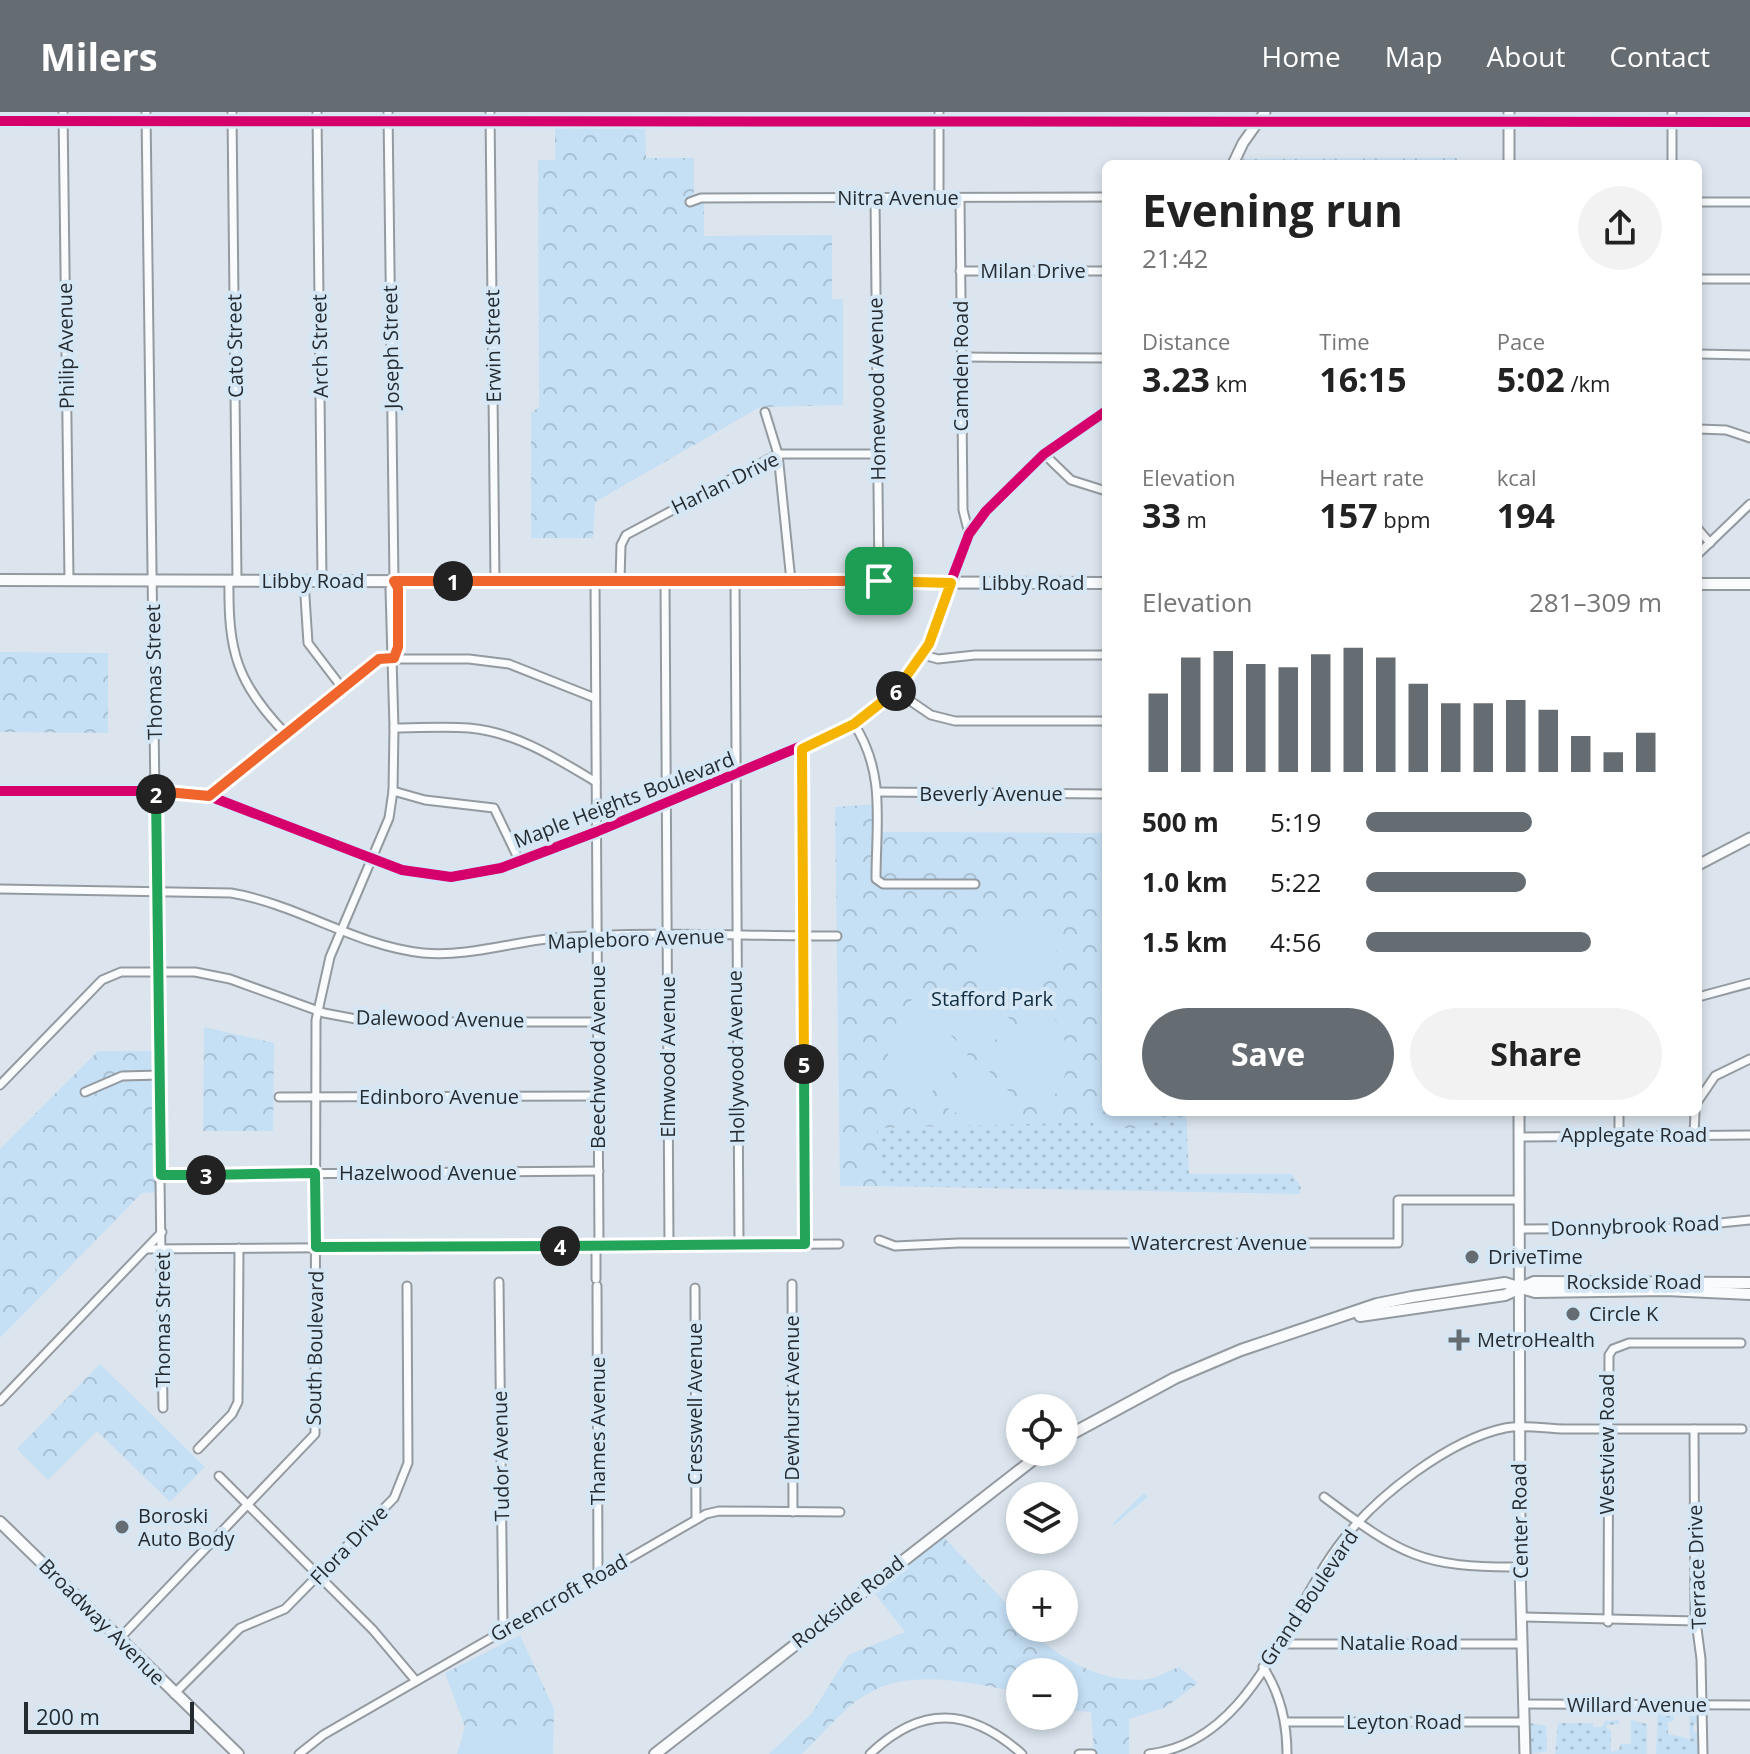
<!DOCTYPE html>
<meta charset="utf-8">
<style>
body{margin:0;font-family:"Open Sans",sans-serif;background:#f2f2f2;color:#222;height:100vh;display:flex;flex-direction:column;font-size:30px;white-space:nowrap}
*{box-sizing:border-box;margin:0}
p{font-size:26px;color:#767676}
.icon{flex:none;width:44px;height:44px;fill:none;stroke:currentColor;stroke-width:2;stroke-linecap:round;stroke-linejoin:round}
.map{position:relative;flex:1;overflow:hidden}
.panel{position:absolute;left:1102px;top:48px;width:600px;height:956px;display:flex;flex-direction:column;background:#fff;border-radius:12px;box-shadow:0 4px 12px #0003}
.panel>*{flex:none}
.tools{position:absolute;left:1006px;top:1282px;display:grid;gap:16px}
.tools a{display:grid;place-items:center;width:72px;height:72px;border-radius:50%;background:#fff;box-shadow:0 4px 12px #0003;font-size:40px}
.scale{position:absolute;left:24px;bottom:20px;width:170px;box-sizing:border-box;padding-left:8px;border:4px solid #252c31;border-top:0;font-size:22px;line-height:28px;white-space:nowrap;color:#252c31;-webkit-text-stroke:6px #d5e6f5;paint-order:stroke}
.pin{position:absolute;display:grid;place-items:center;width:68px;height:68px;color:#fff;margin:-34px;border-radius:16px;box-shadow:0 4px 12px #0006}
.km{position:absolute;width:40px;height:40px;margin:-20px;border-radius:50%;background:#222;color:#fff;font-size:22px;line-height:40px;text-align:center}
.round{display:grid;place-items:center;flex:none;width:84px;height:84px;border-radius:42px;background:#f2f2f2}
.overview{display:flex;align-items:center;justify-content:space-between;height:136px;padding:0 40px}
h1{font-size:44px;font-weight:700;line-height:60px}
.stats{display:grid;grid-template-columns:repeat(3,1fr);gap:12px;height:136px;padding:8px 40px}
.stats div{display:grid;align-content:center}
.stats b{font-size:34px;font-weight:700}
.stats small{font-size:22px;font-weight:400}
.stats p{font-size:22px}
.chart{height:224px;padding:16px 40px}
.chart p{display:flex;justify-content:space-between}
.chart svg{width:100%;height:144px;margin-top:8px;stroke:#656d73;stroke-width:6}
.button{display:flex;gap:16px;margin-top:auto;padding:16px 40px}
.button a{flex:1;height:92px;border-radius:48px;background:#656d73;color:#fff;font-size:32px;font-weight:700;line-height:92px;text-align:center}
.button a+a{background:#f2f2f2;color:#222}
ul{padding:0 40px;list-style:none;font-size:26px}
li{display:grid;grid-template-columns:128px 96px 1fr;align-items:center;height:60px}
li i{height:20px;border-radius:10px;background:#656d73}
header{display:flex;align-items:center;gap:48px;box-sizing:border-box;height:112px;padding:0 40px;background:#656d73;color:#fff}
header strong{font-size:38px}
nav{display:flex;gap:44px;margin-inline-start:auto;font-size:28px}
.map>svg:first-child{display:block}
.grass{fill:url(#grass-dots)}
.forest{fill:url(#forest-crowns)}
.pitch{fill:#c5dff4}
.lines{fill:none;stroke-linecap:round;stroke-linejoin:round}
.street-casing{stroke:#939aa0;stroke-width:11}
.secondary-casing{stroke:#939aa0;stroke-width:13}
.primary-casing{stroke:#939aa0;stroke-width:14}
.street{stroke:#fafbfc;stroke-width:7}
.secondary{stroke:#fafbfc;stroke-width:9}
.primary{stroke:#fafbfc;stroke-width:10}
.cycleway-casing{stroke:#d5e6f5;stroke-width:15}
.cycleway{stroke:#d6006c;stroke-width:10}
.split-1-casing{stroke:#fff;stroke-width:16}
.split-2-casing{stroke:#fff;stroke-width:16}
.split-3-casing{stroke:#fff;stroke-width:16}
.split-4-casing{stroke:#fff;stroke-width:16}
.split-5-casing{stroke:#fff;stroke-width:16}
.split-6-casing{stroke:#fff;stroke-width:16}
.split-7-casing{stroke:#fff;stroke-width:16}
.split-1{stroke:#f0652b;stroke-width:10}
.split-2{stroke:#f0652b;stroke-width:10}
.split-3{stroke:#22a559;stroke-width:10}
.split-4{stroke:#22a559;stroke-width:10}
.split-5{stroke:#22a559;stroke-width:10}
.split-6{stroke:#f5b400;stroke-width:10}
.split-7{stroke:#f5b400;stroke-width:10}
.poi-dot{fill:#656d73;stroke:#d5e6f5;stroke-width:3}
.labels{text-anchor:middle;stroke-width:8;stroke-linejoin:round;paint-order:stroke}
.street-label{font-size:20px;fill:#252c31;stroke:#d5e6f5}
.park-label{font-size:20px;fill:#102d41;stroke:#d5e6f5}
.poi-label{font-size:20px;fill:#252c31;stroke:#d5e6f5;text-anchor:start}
</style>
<header>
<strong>Milers</strong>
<nav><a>Home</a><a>Map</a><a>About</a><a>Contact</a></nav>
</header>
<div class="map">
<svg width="1750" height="1642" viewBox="0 0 1750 1642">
<defs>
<pattern id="grass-dots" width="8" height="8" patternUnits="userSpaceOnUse" patternTransform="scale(2)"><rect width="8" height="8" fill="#c5dff4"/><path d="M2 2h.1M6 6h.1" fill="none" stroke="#a9c0d2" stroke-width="1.8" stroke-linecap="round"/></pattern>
<pattern id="forest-crowns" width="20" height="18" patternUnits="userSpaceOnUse" patternTransform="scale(2)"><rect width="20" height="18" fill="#c5dff4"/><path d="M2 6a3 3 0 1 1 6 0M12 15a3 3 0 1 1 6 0" fill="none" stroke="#a9c0d2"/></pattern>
</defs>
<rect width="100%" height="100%" fill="#dce5ee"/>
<g class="grass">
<path d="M 1153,1000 L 1186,1000 L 1189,1062 L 1292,1062 L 1301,1075 L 1299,1082 L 878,1074 L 877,1016 L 1092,1010 L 1096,1015 L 1152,1017 Z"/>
<path d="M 1144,1381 L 1148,1385 L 1113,1414 L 1113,1411 Z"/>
<path d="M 1658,1596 L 1674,1596 L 1674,1608 L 1668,1610 L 1668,1622 L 1690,1627 L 1689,1596 L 1696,1597 L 1698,1611 L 1694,1612 L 1694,1620 L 1698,1621 L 1700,1642 L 1656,1642 Z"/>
<path d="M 1619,1608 L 1619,1612 L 1607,1613 L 1607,1617 L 1611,1618 L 1611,1640 L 1619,1638 L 1620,1632 L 1631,1632 L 1631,1608 L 1647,1612 L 1647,1642 L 1555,1642 L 1558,1611 L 1593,1611 L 1593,1615 L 1602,1615 L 1605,1609 Z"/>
<path d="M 1530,1611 L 1546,1614 L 1547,1639 L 1531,1642 Z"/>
</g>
<g class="forest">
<path d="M 555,9 L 645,9 L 646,46 L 694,46 L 694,87 L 704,86 L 704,124 L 832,123 L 832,187 L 843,187 L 843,293 L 760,295 L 595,390 L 593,426 L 531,426 L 531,301 L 539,295 L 538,48 L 555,48 Z"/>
<path d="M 1457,46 L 1457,52 L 1233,52 L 1234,47 Z"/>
<path d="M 0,540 L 108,541 L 108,621 L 0,620 Z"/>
<path d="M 879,692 L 879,720 L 1106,721 L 1106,1000 L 1153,1000 L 1153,1017 L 1096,1015 L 1092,1010 L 877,1016 L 878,1074 L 840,1074 L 835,695 Z"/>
<path d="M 204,915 L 274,931 L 273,1019 L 203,1019 Z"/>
<path d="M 98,939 L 159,939 L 161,1080 L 142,1081 L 0,1226 L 0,1037 Z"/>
<path d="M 100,1252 L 205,1355 L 170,1390 L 97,1319 L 48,1368 L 17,1337 Z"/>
<path d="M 938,1419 L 1020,1506 L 1020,1516 L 1029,1516 C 1058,1547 1105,1573 1149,1567 C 1159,1565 1170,1558 1179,1555 L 1198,1571 L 1166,1595 L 1129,1607 L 1129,1642 L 1094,1642 L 1091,1600 L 1064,1598 L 1064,1560 L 1020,1560 L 1020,1580 C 972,1572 912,1555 867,1582 C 843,1596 822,1623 802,1642 L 769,1642 L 812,1601 L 848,1543 L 905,1520 L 869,1474 Z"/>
<path d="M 520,1523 L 554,1597 L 553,1642 L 457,1642 L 465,1615 L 445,1561 Z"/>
</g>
<g class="pitch">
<path d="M 984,803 L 1066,808 C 1059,854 1027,889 978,888 L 981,807 Z"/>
<path d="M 914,885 L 968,941 L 966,948 L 912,998 C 878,957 881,924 914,885 Z"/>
<path d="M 1043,892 C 1074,927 1078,965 1041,998 L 990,947 Z"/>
<path d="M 969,893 L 985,893 L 1014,909 L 983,940 L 975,941 L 943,908 Z"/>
<path d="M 974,953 L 983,953 L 1018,989 C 991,1012 963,1011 937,988 Z"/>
<path d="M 543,1604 L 537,1642 L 478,1642 L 475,1627 Z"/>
</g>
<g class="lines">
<g class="street-casing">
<g id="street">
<path d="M 63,0 L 69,468"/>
<path d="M 146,0 L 163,1296"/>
<path d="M 232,0 L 237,468"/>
<path d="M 317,0 L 322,469"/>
<path d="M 388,0 L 394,469 L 398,477 L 398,535 L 394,546"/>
<path d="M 490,0 L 495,469"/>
<path d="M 939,0 L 939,86"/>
<path d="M 1672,52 L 1672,0"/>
<path d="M 875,86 L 879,469"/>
<path d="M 960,86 L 963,398 L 969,422"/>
<path d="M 690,90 L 701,86 L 1106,85"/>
<path d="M 1698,90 L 1750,90"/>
<path d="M 960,159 L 1106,159"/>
<path d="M 1698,167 L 1750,167"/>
<path d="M 1698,242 L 1750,243"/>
<path d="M 961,245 L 1106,246"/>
<path d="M 765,300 L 778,342 L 791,469"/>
<path d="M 1698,317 L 1726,318 L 1750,326"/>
<path d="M 1044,342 L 1071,368 L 1106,379"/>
<path d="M 1698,417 L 1710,431"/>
<path d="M 1698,442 L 1750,392"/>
<path d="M 229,468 C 228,539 236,570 286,622"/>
<path d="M 595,468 L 599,1133"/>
<path d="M 620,468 L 621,433 L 626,423 L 778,342 L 877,342"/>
<path d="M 304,469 L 308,531 L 343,577"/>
<path d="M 665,469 L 669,1133"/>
<path d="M 735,470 L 739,1132"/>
<path d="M 923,543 L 938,547 L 975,543 L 1106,543"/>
<path d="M 896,579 L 931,603 L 955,609 L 1106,609"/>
<path d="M 854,612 C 886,661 876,711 876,767 L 883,772 L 975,772"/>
<path d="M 394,616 C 419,616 445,614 469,616 C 516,620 556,646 596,670"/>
<path d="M 802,637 L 805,1132"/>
<path d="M 393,679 L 425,688 L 494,696 L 519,748"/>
<path d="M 877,680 L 1106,682"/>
<path d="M 209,684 L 379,547 L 469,547 L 509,552 L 595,586"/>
<path d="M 0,777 L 231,781 C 297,792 356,834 423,841 C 470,845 510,830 556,826 C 649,819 744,824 837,824"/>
<path d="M 1698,885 L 1750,871"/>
<path d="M 0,973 L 102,868 L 121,860 L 195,860 L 230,867 L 324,901 L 372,910 L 597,910"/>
<path d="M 85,980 L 122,964 L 160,963"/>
<path d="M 279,985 L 599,984"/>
<path d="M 1698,989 L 1715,964 L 1750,947"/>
<path d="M 1619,1023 L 1619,1000"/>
<path d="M 1694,1023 L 1695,1000"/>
<path d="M 1519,1025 L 1750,1023"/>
<path d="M 161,1063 L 599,1059"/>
<path d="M 1519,1117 L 1669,1116 L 1750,1108"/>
<path d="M 879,1128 L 895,1134 L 959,1131 L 1398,1131 L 1398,1088 L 1519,1088"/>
<path d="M 596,1134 L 596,1167"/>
<path d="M 147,1137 L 839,1132"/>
<path d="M 499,1170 L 503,1518"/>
<path d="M 792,1172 L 793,1400"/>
<path d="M 597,1174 L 598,1463"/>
<path d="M 695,1176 L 696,1407"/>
<path d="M 0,1289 L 162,1120"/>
<path d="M 1694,1317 L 1695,1502 L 1701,1547 L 1703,1642"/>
<path d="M 198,1337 L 232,1302 L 238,1290 L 239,1136"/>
<path d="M 219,1364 L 373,1518 L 416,1569"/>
<path d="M 1324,1385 C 1401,1443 1422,1456 1520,1455"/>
<path d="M 1522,1505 L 1696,1509"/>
<path d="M 1608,1510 L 1609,1243 L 1613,1237 L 1629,1231 L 1741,1231"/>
<path d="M 120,1526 L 315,1322 L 316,908 L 330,845 L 389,706 L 393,679 L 394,616 L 390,477 L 394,469"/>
<path d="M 1277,1532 L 1522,1532"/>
<path d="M 1263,1555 C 1280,1581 1287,1611 1287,1642"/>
<path d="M 174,1582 L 240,1516 L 285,1497 L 394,1386 L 408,1351 L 407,1174"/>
<path d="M 1524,1592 L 1750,1593"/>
<path d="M 1285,1610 L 1524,1610"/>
<path d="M 299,1642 L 323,1623 L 706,1402 L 719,1399 L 840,1400"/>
<path d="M 870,1642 C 921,1593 969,1595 1022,1642"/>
<path d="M 1079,1642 L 1092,1642"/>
<path d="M 1149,1642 C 1253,1630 1286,1501 1342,1429 C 1377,1384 1448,1328 1505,1316 C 1523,1312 1547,1317 1565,1317 C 1624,1317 1683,1317 1742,1317"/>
</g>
</g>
<g class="secondary-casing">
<g id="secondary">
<path d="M 1509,0 L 1509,52"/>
<path d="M 0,9 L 1750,10"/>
<path d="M 1233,52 L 1243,31 L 1265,0"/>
<path d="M 0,679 L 156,679 L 209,684 L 402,758 L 451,765 L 501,756 L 596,720 L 854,612 L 896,579 L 923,543 L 969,422 L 986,399 L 1044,342 L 1106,299"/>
<path d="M 1698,753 L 1750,726"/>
<path d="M 1519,1000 L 1520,1455 L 1525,1642"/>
</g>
</g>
<g class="primary-casing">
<g id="primary">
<path d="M 0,468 L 1106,471"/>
<path d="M 1698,472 L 1750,472"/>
<path d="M 1360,1204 L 1505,1183 L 1534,1170 L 1750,1171"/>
<path d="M 1064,1326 L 1175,1266 L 1241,1238 L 1377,1192 L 1412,1185 L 1505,1171 L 1535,1180 L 1666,1178 L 1750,1182"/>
<path d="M 0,1410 L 238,1642"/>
<path d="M 655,1642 L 1043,1340"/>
</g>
</g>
<use href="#street" class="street"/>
<use href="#secondary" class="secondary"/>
<use href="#primary" class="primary"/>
<g class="cycleway-casing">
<g id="cycleway">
<path d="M 0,9 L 1750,10"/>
<path d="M 0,679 L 156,679 L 209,684 L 402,758 L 451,765 L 501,756 L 596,720 L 854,612 L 896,579 L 923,543 L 969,422 L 986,399 L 1044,342 L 1106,299"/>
</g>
</g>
<use href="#cycleway" class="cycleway"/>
</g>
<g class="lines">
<g class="split-1-casing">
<path id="split-1" d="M 453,469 L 879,469"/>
</g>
<g class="split-2-casing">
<path id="split-2" d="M 156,682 L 156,679 L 209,684 L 379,547 L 394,546 L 398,535 L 398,476 L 394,469 L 453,469"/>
</g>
<g class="split-3-casing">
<path id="split-3" d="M 156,682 L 161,1063 L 206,1063"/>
</g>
<g class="split-4-casing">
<path id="split-4" d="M 206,1063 L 315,1061 L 316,1135 L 560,1134"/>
</g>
<g class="split-5-casing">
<path id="split-5" d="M 560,1134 L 805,1132 L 804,952"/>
</g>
<g class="split-6-casing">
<path id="split-6" d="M 804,952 L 802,637 L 854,612 L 896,579"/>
</g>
<g class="split-7-casing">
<path id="split-7" d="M 879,469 L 951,471 L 929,532 L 896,579"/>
</g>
<use href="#split-1" class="split-1"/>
<use href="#split-2" class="split-2"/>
<use href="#split-3" class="split-3"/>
<use href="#split-4" class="split-4"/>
<use href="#split-5" class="split-5"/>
<use href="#split-6" class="split-6"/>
<use href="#split-7" class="split-7"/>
</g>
<g class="poi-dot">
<circle cx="1472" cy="1145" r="8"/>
<circle cx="1573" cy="1202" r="8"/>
<path d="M1455 1216h8v8h8v8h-8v8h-8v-8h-8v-8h8z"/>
<circle cx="122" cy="1415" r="8"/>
</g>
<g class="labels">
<g class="street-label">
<text x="898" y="93">Nitra Avenue</text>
<text x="1033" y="166">Milan Drive</text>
<text transform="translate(66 234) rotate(-91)" y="7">Philip Avenue</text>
<text transform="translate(235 234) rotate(-91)" y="7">Cato Street</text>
<text transform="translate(320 234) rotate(-91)" y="7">Arch Street</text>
<text transform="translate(493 234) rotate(-91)" y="7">Erwin Street</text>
<text transform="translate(391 235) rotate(-91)" y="7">Joseph Street</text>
<text transform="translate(961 254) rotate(-90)" y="7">Camden Road</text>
<text transform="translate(877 277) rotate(-91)" y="7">Homewood Avenue</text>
<text transform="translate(725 371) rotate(-26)" y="7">Harlan Drive</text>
<text x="313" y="476">Libby Road</text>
<text x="1033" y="478">Libby Road</text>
<text transform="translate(154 560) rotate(-91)" y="7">Thomas Street</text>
<text x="991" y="689">Beverly Avenue</text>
<text transform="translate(624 688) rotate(-21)" y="7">Maple Heights Boulevard</text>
<text transform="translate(636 827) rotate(-2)" y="7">Mapleboro Avenue</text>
<text transform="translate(440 907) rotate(1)" y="7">Dalewood Avenue</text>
<text transform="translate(598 945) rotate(-90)" y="7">Beechwood Avenue</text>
<text transform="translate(668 945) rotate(-90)" y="7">Elmwood Avenue</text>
<text transform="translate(736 945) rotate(-91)" y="7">Hollywood Avenue</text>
<text x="439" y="992">Edinboro Avenue</text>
<text x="1634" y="1030">Applegate Road</text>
<text x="428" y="1068">Hazelwood Avenue</text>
<text transform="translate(1635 1114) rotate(-2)" y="7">Donnybrook Road</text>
<text x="1219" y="1138">Watercrest Avenue</text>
<text x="1634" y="1177">Rockside Road</text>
<text transform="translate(163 1208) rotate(-90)" y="7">Thomas Street</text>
<text transform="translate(315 1236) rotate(-89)" y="7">South Boulevard</text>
<text transform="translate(792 1286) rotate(-90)" y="7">Dewhurst Avenue</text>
<text transform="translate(695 1292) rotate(-90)" y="7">Cresswell Avenue</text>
<text transform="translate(598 1319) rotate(-90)" y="7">Thames Avenue</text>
<text transform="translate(1607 1332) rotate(-90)" y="7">Westview Road</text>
<text transform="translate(501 1344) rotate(-91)" y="7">Tudor Avenue</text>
<text transform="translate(1520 1409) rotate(-91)" y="7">Center Road</text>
<text transform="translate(349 1433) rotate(-46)" y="7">Flora Drive</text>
<text transform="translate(1697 1455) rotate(-92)" y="7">Terrace Drive</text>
<text transform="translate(559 1486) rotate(-30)" y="7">Greencroft Road</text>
<text transform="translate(1309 1486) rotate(-56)" y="7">Grand Boulevard</text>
<text transform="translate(848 1490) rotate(-38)" y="7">Rockside Road</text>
<text transform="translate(102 1510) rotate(45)" y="7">Broadway Avenue</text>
<text x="1399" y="1538">Natalie Road</text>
<text x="1637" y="1600">Willard Avenue</text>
<text x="1404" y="1617">Leyton Road</text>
</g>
<g class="park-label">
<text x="992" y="894">Stafford Park</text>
</g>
<g class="poi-label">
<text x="1488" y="1152">DriveTime</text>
<text x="1589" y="1209">Circle K</text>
<text x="1477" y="1235">MetroHealth</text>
<text x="138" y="1411">Boroski<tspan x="138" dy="23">Auto Body</tspan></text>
</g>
</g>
</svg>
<div class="tools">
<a><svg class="icon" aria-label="locate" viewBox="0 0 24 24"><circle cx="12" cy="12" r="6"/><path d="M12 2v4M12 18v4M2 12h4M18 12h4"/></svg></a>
<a><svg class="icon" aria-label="layers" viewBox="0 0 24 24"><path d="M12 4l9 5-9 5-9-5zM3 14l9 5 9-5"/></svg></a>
<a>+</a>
<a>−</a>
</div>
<div class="scale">200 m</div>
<div class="pin" style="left:879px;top:469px;background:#1e9e55"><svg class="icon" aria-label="arrive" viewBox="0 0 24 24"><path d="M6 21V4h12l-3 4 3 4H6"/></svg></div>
<b class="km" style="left:453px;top:469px">1</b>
<b class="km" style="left:156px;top:682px">2</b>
<b class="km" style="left:206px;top:1063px">3</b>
<b class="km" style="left:560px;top:1134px">4</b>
<b class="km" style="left:804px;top:952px">5</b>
<b class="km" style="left:896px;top:579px">6</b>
<section class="panel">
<div class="overview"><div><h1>Evening run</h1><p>21:42</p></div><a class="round"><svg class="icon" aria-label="share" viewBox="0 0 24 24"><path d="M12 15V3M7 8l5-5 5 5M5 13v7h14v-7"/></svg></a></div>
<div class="stats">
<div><p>Distance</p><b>3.23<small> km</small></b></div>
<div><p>Time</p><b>16:15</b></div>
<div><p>Pace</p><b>5:02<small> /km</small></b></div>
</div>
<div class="stats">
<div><p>Elevation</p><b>33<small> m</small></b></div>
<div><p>Heart rate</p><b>157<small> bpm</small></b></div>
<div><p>kcal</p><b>194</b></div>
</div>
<div class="chart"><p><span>Elevation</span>281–309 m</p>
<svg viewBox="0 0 160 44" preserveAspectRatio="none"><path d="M5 44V20M15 44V9M25 44V7M35 44V11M45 44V12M55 44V8M65 44V6M75 44V9M85 44V17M95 44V23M105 44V23M115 44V22M125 44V25M135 44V33M145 44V38M155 44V32"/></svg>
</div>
<ul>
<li><b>500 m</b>5:19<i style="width:56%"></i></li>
<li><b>1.0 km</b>5:22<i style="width:54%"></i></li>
<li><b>1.5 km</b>4:56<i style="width:76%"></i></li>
</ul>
<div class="button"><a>Save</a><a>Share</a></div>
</section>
</div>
